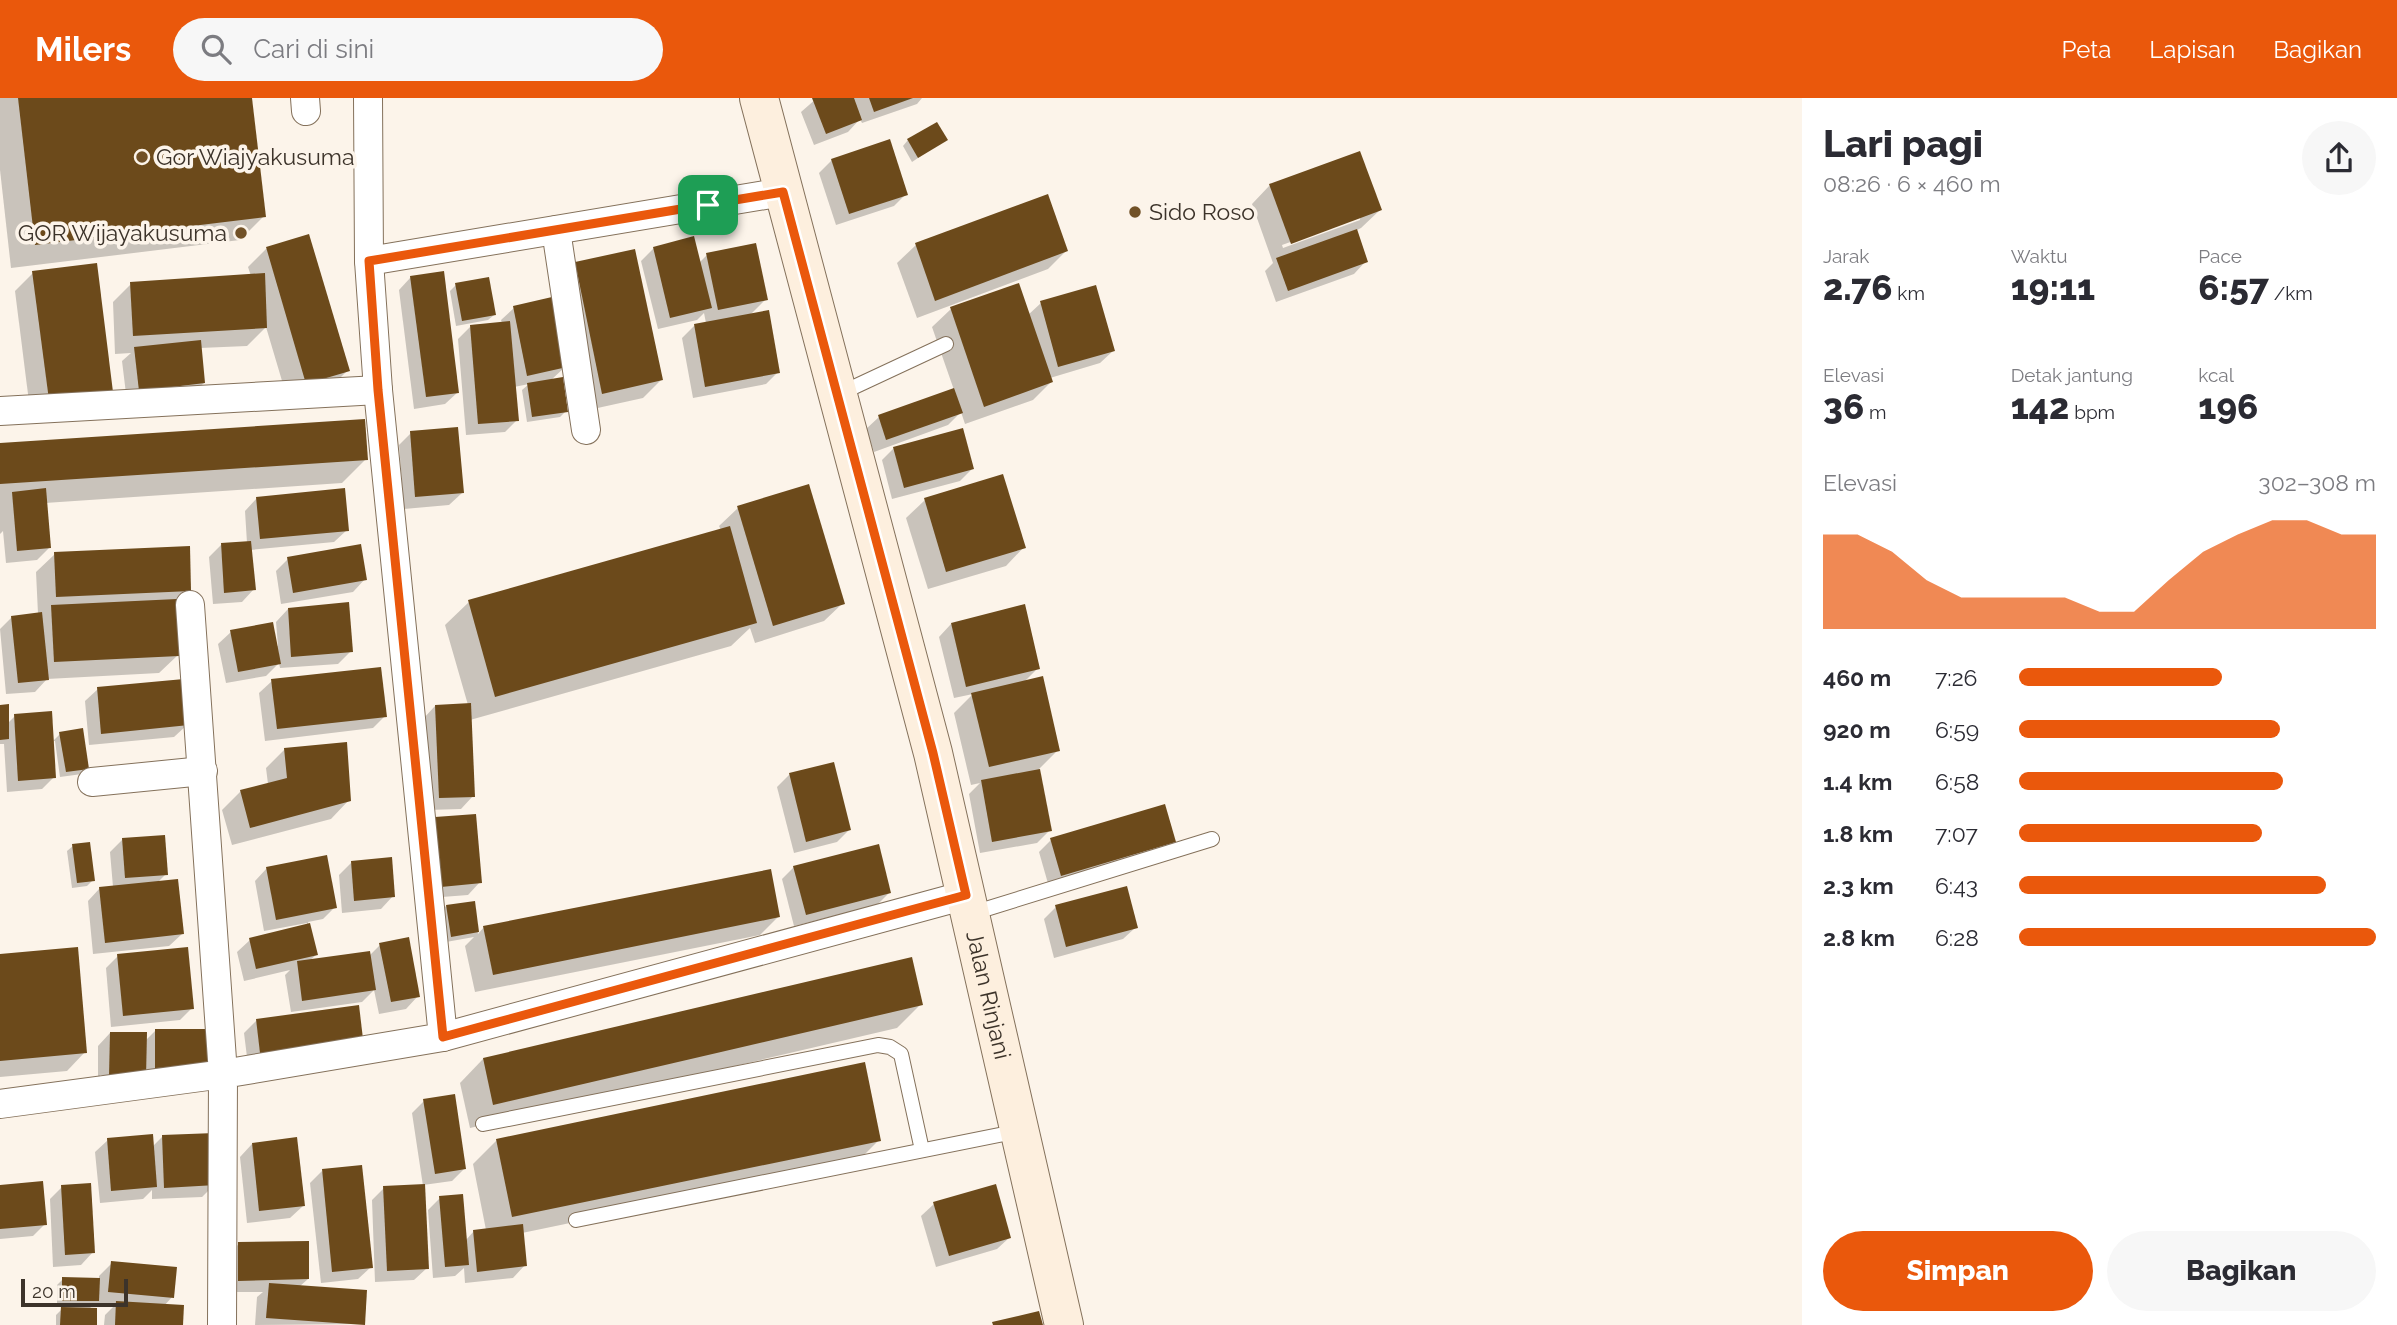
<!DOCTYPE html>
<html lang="id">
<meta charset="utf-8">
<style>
body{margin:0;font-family:Raleway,sans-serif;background:#f7f7f7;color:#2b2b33;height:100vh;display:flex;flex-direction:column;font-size:26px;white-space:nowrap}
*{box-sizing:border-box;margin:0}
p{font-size:23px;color:#7c7c81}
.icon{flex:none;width:38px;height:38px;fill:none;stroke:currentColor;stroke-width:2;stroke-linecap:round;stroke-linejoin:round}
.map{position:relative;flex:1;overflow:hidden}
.sheet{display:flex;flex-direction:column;background:#fff;width:595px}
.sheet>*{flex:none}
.scale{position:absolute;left:21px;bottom:18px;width:107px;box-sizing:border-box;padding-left:7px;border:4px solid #3c332a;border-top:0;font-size:19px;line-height:24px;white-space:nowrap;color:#3c332a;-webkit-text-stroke:5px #fcf4ea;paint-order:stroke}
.pin{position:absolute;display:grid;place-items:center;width:60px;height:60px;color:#fff;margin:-30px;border-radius:14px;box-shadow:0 4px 10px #0006}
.round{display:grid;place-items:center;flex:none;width:74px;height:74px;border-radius:37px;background:#f7f7f7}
.head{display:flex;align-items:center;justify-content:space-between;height:119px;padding:0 21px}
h1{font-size:38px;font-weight:800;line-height:52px}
.metrics{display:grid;grid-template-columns:repeat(3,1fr);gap:10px;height:119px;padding:7px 21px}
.metrics div{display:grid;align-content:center}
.metrics b{font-size:35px;font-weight:800}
.metrics small{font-size:19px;font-weight:400}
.metrics p{font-size:19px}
.chart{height:196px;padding:14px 21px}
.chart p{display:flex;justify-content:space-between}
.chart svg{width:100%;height:126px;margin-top:7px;fill:#ea580c;opacity:.7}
.cta{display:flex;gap:14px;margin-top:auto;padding:14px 21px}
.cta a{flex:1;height:80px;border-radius:42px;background:#ea580c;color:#fff;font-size:28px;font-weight:800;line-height:80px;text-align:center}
.cta a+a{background:#f7f7f7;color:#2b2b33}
ul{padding:0 21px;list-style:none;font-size:23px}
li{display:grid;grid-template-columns:112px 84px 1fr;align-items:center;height:52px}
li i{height:18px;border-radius:9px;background:#ea580c}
header{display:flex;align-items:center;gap:42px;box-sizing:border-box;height:98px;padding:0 35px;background:#ea580c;color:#fff}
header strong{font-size:33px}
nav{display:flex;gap:38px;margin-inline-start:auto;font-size:24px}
.search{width:490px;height:63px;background:#f7f7f7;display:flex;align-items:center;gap:18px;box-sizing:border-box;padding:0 24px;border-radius:38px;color:#7c7c81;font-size:26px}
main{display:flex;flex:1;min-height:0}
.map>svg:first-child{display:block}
.shadow{fill:#0003;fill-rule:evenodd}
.building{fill:#6c4a1b}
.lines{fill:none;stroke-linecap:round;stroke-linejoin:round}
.lane-casing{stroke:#84715b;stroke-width:16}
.street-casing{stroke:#84715b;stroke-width:30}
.secondary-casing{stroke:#84715b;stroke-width:40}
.lane{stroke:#fff;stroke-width:14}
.street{stroke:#fff;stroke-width:28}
.secondary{stroke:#fdefde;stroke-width:38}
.route-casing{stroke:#fff;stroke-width:14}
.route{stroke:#ea580c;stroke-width:9}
.poi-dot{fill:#715127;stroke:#fcf4ea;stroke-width:2.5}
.labels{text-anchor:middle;stroke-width:7;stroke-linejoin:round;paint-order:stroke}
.poi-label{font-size:23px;fill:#3c332a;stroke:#fcf4ea;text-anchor:start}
.street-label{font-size:23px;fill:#3c332a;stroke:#fcf4ea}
</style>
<header>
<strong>Milers</strong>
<div class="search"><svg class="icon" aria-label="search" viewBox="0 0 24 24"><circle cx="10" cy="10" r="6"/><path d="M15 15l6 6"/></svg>Cari di sini</div>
<nav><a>Peta</a><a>Lapisan</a><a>Bagikan</a></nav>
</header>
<main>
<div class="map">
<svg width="1802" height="1227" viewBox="0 0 1802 1227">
<rect width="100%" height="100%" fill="#fcf4ea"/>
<g class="shadow">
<path d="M 0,0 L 250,0 L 264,118 L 240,142 L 11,170 L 0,72 Z"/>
<path d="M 817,0 L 922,0 L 917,6 L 862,25 L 860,21 L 848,34 L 814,47 L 801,14 Z"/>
<path d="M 908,42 L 945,42 L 912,64 L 903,48 Z"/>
<path d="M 832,62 L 906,96 L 894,108 L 836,127 L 819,75 Z"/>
<path d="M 1270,87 L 1380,112 L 1361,130 L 1355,133 L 1366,163 L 1354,176 L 1276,204 L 1265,173 L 1273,165 L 1252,106 ZM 1360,119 L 1360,122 L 1283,150 L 1282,147 Z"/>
<path d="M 1047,98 L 1066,153 L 1048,171 L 917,220 L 897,165 L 916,147 Z"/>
<path d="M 307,138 L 348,272 L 329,291 L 288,303 L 266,229 L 247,248 L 200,250 L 204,285 L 191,297 L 127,304 L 122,263 L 131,255 L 115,256 L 113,204 L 131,186 L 251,178 L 248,169 L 266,151 Z"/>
<path d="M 654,150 L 699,165 L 707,157 L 766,201 L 750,217 L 778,274 L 766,286 L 693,300 L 682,240 L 695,227 L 706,225 L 704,215 L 697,222 L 658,231 L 641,163 Z"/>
<path d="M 576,166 L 661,282 L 643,300 L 584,313 L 557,184 Z"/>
<path d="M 33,175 L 111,293 L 31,320 L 15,193 Z"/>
<path d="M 411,179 L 458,294 L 445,306 L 414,311 L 399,192 Z"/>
<path d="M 456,187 L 494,217 L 488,222 L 456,228 L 450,193 Z"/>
<path d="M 1041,205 L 1113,253 L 1100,265 L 1050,280 L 1051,284 L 1033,302 L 965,326 L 961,314 L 948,327 L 874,354 L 866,331 L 879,319 L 954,292 L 932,229 L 951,211 L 1028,217 Z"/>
<path d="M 514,210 L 565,269 L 550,283 L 566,313 L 560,319 L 527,324 L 522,292 L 529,286 L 514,289 L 517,322 L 505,334 L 466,337 L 458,241 L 472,227 L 502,225 L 501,222 Z"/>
<path d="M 411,335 L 462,395 L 449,407 L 404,411 L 399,347 Z"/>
<path d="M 0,347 L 366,361 L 342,385 L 45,405 L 49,450 L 37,462 L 6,465 L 3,433 L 0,436 Z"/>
<path d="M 894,350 L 972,371 L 960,383 L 892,401 L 882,362 Z"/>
<path d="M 257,400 L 347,432 L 334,444 L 250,452 L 254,491 L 242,504 L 213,506 L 209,459 L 221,447 L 247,445 L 245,413 Z"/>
<path d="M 925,402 L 1024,449 L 1006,468 L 928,491 L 906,420 Z"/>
<path d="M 738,410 L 843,505 L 824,523 L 755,545 L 750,530 L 731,548 L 470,622 L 473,698 L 461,711 L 427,712 L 423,621 L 435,608 L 468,607 L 445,527 L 469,504 L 721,432 L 719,428 Z"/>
<path d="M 55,456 L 190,492 L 176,506 L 178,557 L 159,575 L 47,581 L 35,594 L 6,596 L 0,531 L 12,519 L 38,516 L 36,474 Z"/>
<path d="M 288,461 L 365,481 L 353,494 L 281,506 L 276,473 Z"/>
<path d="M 288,511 L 351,553 L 338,566 L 280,570 L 279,565 L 266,578 L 226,585 L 218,546 L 231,534 L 278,548 L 276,524 Z"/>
<path d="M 951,526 L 1038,570 L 1024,584 L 1058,652 L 1039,671 L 1050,732 L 1037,745 L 980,755 L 969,696 L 980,685 L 971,687 L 954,615 L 973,596 L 954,600 L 939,539 Z"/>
<path d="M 272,583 L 385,618 L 373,630 L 265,643 L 259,595 Z"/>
<path d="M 98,591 L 187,627 L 174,639 L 89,647 L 85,603 Z"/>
<path d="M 0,608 L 7,626 L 15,618 L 54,679 L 42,691 L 7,694 L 4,646 L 0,646 Z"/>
<path d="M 60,636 L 87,670 L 82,676 L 60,679 L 55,643 L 53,643 Z"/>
<path d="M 285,651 L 349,702 L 331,721 L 232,747 L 222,712 L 241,693 L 268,686 L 266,670 Z"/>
<path d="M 790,676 L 849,732 L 837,744 L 794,755 L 777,689 Z"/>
<path d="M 424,733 L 480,784 L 468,797 L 429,800 Z"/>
<path d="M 123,741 L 166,776 L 158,784 L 182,836 L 169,848 L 93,856 L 88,803 L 100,790 L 113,789 L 110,754 Z"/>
<path d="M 1051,742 L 1174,743 L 1162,756 L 1049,789 L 1039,754 Z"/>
<path d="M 73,748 L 93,782 L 87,788 L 72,790 L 67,753 Z"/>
<path d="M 351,765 L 393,798 L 381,811 L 342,815 L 339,777 Z"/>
<path d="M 794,769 L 889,795 L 877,807 L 794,828 L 782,781 Z"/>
<path d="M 267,770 L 335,809 L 323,821 L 308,824 L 316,857 L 309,863 L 369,858 L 380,847 L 418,898 L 406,911 L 379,916 L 374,892 L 362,904 L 291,914 L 285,877 L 290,872 L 244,883 L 237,854 L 250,842 L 307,828 L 307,825 L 264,833 L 255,783 Z"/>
<path d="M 473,805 L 478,836 L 484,829 L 778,819 L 760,837 L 475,894 L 465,848 L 474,839 L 446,844 L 441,814 L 446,808 Z"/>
<path d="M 1056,809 L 1136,829 L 1123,841 L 1054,860 L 1044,821 Z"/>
<path d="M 0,858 L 85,954 L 67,973 L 0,979 Z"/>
<path d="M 118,858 L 192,910 L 180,922 L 111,929 L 106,870 Z"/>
<path d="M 921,906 L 897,930 L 470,1030 L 460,985 L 483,961 Z"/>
<path d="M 257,922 L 361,941 L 248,967 L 244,935 Z"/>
<path d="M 155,933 L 193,981 L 98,991 L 98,948 L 110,935 L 145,943 ZM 100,977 L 135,977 L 100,981 Z"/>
<path d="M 424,1003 L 464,1071 L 452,1083 L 423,1087 L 427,1170 L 414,1182 L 375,1184 L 372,1102 L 384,1090 L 423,1088 L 412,1015 Z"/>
<path d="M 163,1038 L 214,1087 L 202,1099 L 152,1101 L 152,1092 L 143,1101 L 100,1105 L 95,1054 L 108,1042 L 152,1049 Z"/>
<path d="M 497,1042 L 879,1042 L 855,1066 L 522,1135 L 525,1167 L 513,1180 L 465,1185 L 464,1170 L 455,1178 L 433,1180 L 428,1112 L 440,1100 L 466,1142 L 474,1133 L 486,1132 L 473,1066 Z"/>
<path d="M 252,1046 L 303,1108 L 290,1120 L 247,1125 L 240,1059 Z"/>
<path d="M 322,1073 L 371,1169 L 358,1181 L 321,1185 L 310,1085 Z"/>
<path d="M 0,1088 L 45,1126 L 33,1138 L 0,1141 Z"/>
<path d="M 62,1089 L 93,1154 L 81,1167 L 53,1169 L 50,1101 Z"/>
<path d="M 934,1106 L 1010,1139 L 997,1151 L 936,1169 L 921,1118 Z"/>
<path d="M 239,1146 L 308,1181 L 299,1189 L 363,1226 L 255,1227 L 257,1199 L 263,1194 L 227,1194 L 226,1158 Z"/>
<path d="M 112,1165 L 172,1199 L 164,1208 L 181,1227 L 104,1227 L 105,1217 L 114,1208 L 94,1206 L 88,1212 L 95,1227 L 56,1227 L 56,1217 L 65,1208 L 57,1208 L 57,1187 L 63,1181 L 99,1181 L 99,1178 Z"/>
</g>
<g class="building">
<path d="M 18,0 L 252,0 L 266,119 L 35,147 Z"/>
<path d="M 812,0 L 854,0 L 862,22 L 826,36 Z"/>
<path d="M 869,0 L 913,0 L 874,14 Z"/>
<path d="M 937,24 L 948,42 L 918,60 L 907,41 Z"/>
<path d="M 890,41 L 908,97 L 849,116 L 831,61 Z"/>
<path d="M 1360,53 L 1382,112 L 1291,146 L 1269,86 Z"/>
<path d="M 1048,96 L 1068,153 L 935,203 L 915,145 Z"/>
<path d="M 1357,131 L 1368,164 L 1288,193 L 1276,160 Z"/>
<path d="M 309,136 L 350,273 L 306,286 L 266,149 Z"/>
<path d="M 694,138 L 712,210 L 670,220 L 653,149 Z"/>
<path d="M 756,145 L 768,202 L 718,212 L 706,155 Z"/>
<path d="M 635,151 L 663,282 L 602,296 L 575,164 Z"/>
<path d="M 97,165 L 113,294 L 49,302 L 32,173 Z"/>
<path d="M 444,173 L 459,295 L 426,299 L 410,178 Z"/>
<path d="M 265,175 L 267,230 L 133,238 L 130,184 Z"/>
<path d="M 489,179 L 496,217 L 462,223 L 455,185 Z"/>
<path d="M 1019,185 L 1053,284 L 984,309 L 950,209 Z"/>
<path d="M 1096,187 L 1115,253 L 1058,269 L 1040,203 Z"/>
<path d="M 552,199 L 567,269 L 527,278 L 513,208 Z"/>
<path d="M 769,212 L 780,275 L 705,289 L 694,226 Z"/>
<path d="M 510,223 L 519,323 L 478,326 L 470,227 Z"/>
<path d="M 201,242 L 205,285 L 139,293 L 134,249 Z"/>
<path d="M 563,279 L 568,314 L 532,319 L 527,285 Z"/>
<path d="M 954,290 L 963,315 L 886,342 L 878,317 Z"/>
<path d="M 365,321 L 368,362 L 0,386 L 0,345 Z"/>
<path d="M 458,329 L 464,395 L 415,399 L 410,333 Z"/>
<path d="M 963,330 L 974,371 L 904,390 L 893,349 Z"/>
<path d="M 1003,376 L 1026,450 L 946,474 L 924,400 Z"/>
<path d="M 809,386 L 845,506 L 773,528 L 737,408 Z"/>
<path d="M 46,390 L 51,450 L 17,453 L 12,394 Z"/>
<path d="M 345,390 L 349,433 L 260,441 L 256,399 Z"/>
<path d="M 730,428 L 757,525 L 495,599 L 468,502 Z"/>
<path d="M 251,443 L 256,492 L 224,495 L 221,445 Z"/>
<path d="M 361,446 L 367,482 L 293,495 L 287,459 Z"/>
<path d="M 190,448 L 191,493 L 56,499 L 54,454 Z"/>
<path d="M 177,501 L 179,558 L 54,564 L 51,507 Z"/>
<path d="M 349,504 L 353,554 L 291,559 L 288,510 Z"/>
<path d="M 1025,506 L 1040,571 L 966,589 L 951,525 Z"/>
<path d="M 42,514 L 49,582 L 18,585 L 11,518 Z"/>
<path d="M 273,524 L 281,566 L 238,574 L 230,532 Z"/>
<path d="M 381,569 L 387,619 L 277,631 L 271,581 Z"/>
<path d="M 1043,578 L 1060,653 L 989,669 L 971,595 Z"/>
<path d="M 184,581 L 189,627 L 101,636 L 97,589 Z"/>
<path d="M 471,605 L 475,699 L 439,700 L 435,607 Z"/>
<path d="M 9,606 L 9,641 L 0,642 L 0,607 Z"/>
<path d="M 52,613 L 56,680 L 18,683 L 14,616 Z"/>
<path d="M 83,630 L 89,671 L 66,674 L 59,634 Z"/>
<path d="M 347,644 L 351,703 L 250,730 L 240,692 L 287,680 L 284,650 Z"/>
<path d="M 834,664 L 851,732 L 806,744 L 789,675 Z"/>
<path d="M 1040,671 L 1052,733 L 992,744 L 981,682 Z"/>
<path d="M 1165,706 L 1176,744 L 1061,778 L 1050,740 Z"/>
<path d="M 476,716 L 482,785 L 441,789 L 435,719 Z"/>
<path d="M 165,737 L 168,777 L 125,780 L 122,740 Z"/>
<path d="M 90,744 L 95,783 L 77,785 L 72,746 Z"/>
<path d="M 879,746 L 891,795 L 806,817 L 793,768 Z"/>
<path d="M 327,757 L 337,810 L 276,822 L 266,769 Z"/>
<path d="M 392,759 L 395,799 L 354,803 L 351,763 Z"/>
<path d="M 771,771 L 780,819 L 493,877 L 483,828 Z"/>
<path d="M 178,781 L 184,836 L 105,845 L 99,789 Z"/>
<path d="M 1127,788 L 1138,830 L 1066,849 L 1055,807 Z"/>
<path d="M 475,803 L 479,834 L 451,839 L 446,807 Z"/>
<path d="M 310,825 L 318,857 L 256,871 L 249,840 Z"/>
<path d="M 409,839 L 420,899 L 391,904 L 379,845 Z"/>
<path d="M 78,849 L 87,955 L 0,963 L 0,856 Z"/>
<path d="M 188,849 L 194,911 L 123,918 L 117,856 Z"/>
<path d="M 370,853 L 376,892 L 302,903 L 297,863 Z"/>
<path d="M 912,859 L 923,907 L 493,1007 L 483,960 Z"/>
<path d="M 359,907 L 363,941 L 260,955 L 256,921 Z"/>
<path d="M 155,931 L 207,931 L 207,969 L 155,970 Z"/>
<path d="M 110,934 L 147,934 L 146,979 L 109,979 Z"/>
<path d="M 865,964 L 881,1043 L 512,1119 L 496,1041 Z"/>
<path d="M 455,996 L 466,1071 L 435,1076 L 423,1001 Z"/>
<path d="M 215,1035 L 216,1087 L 164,1090 L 162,1037 Z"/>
<path d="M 153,1036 L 157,1089 L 111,1093 L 107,1040 Z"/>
<path d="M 297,1039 L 305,1108 L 259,1113 L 252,1045 Z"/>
<path d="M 362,1067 L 373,1170 L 332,1174 L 322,1071 Z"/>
<path d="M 43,1083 L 47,1127 L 0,1131 L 0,1087 Z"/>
<path d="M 91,1085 L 95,1155 L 65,1157 L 61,1087 Z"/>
<path d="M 425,1086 L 429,1171 L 387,1173 L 383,1088 Z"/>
<path d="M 996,1086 L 1011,1140 L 949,1158 L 933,1104 Z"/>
<path d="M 463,1096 L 469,1167 L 445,1169 L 439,1098 Z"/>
<path d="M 523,1126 L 527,1168 L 477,1174 L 473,1132 Z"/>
<path d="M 309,1143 L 309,1181 L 238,1183 L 238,1144 Z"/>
<path d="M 111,1163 L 177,1169 L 174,1200 L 108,1194 Z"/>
<path d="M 62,1179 L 100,1180 L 99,1203 L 62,1203 Z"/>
<path d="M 269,1185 L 367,1192 L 365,1227 L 266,1220 Z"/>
<path d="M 116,1203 L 184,1207 L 183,1227 L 115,1227 Z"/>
<path d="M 61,1209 L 97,1210 L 97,1227 L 60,1227 Z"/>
<path d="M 1039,1213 L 1043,1227 L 993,1227 L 992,1224 Z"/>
</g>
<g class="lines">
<g class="lane-casing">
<g id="lane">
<path d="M 839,296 L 946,246"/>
<path d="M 973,815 L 1212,741"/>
<path d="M 483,1026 L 878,947 L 890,949 L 901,956 L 922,1052"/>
<path d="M 576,1122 L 1019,1033"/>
</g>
</g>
<g class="street-casing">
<g id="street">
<path d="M 305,0 L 306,13"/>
<path d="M 556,132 L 586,332"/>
<path d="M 369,163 L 783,94"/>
<path d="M 0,313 L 378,292"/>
<path d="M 92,684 L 203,673"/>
<path d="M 443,939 L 966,797"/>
<path d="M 0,1006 L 223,976 L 190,507"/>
<path d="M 222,1227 L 223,976 L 443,939 L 378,292 L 369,163 L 368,0"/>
</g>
</g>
<g class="secondary-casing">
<g id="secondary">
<path id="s1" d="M 759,0 L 933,655 L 1064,1227"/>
</g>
</g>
<use href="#lane" class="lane"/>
<use href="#street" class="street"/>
<use href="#secondary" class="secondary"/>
</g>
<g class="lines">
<g class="route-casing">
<path id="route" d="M 783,94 L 933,655 L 966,797 L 443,939 L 378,292 L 369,163 Z"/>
</g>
<use href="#route" class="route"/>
</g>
<g class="poi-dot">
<circle cx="142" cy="59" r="7"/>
<circle cx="1135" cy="114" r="7"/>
<circle cx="241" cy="135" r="7"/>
</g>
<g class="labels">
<g class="poi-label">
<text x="156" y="67">Gor Wiajyakusuma</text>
<text x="1149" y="122">Sido Roso</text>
<text x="227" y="143" text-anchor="end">GOR Wijayakusuma</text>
</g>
<g class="street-label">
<text dy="8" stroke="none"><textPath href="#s1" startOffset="926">Jalan Rinjani</textPath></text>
</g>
</g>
</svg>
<div class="scale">20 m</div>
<div class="pin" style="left:708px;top:107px;background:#1e9e55"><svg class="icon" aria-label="arrive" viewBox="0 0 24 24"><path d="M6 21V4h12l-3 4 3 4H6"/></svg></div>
</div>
<section class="sheet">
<div class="head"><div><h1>Lari pagi</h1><p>08:26 · 6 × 460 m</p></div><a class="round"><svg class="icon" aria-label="share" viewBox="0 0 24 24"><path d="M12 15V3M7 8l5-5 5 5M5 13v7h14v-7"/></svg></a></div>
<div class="metrics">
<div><p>Jarak</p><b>2.76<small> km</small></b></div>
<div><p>Waktu</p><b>19:11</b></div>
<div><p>Pace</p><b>6:57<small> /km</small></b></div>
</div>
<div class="metrics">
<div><p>Elevasi</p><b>36<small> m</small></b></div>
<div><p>Detak jantung</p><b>142<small> bpm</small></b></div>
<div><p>kcal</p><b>196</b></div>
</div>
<div class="chart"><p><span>Elevasi</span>302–308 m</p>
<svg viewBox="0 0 160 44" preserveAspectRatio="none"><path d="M0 44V11L10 11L20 17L30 27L40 33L50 33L60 33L70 33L80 38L90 38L100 27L110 17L120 11L130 6L140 6L150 11L160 11V44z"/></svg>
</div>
<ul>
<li><b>460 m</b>7:26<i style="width:57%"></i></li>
<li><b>920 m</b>6:59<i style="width:73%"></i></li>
<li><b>1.4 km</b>6:58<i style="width:74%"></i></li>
<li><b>1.8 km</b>7:07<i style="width:68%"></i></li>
<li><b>2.3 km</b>6:43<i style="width:86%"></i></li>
<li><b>2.8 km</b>6:28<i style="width:100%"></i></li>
</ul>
<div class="cta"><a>Simpan</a><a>Bagikan</a></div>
</section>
</main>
